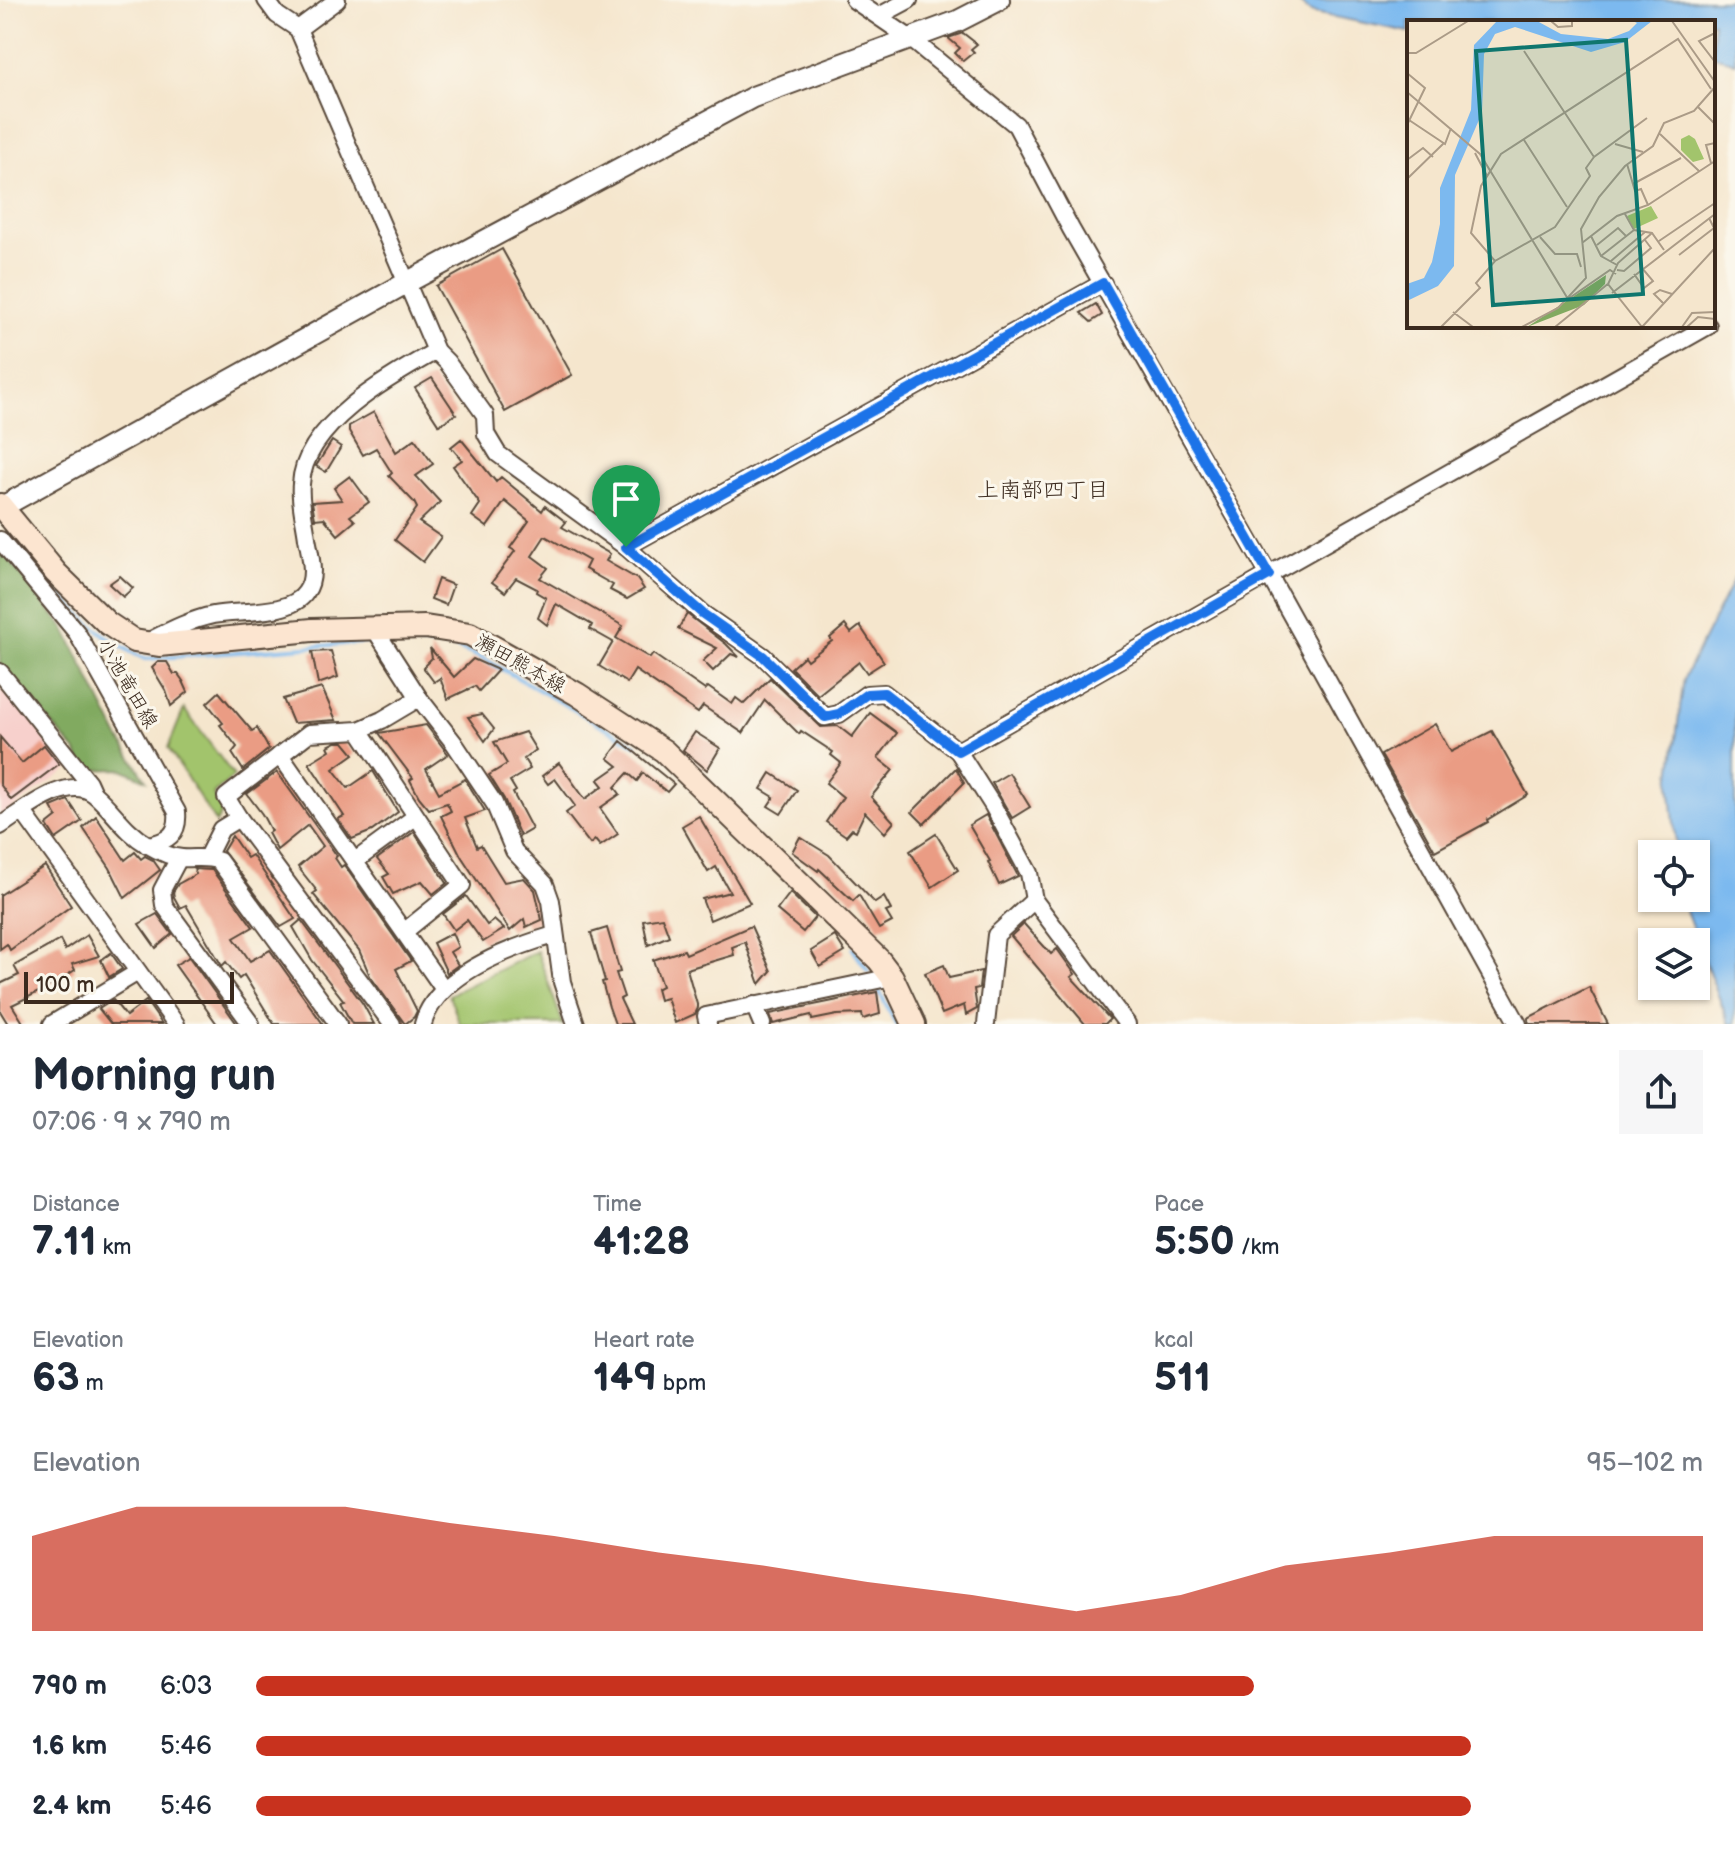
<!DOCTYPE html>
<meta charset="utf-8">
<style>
body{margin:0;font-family:"Balsamiq Sans","Klee One",sans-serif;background:#f6f6f7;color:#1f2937;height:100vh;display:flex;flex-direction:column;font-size:30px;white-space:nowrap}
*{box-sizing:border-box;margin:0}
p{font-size:26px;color:#747a83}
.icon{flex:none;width:44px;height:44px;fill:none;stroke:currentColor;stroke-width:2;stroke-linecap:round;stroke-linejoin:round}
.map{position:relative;height:1024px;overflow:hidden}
.side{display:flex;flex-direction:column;background:#fff;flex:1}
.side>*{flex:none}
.tools{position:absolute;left:1638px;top:840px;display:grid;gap:16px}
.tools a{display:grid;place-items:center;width:72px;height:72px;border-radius:0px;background:#fff;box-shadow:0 2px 6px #0004;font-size:40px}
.scale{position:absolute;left:24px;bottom:20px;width:210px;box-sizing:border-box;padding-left:8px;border:4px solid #3b2a1e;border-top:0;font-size:22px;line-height:28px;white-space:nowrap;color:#3b2a1e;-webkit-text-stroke:6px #fbf7ec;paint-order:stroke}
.pin{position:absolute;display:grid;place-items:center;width:68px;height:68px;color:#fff;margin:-82px -34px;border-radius:50% 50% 50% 0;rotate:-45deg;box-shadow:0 0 8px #0007}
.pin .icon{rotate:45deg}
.round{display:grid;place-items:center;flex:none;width:84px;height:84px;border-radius:0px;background:#f6f6f7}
.headline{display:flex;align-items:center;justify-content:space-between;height:136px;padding:0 32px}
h1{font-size:44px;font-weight:700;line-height:60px}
.stats{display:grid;grid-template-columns:repeat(3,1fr);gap:12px;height:136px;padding:8px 32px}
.stats div{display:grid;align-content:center}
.stats b{font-size:40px;font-weight:700}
.stats small{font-size:22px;font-weight:400}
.stats p{font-size:22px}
.chart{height:224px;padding:16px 32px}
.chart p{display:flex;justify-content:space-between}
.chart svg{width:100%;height:144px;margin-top:8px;fill:#c8321e;opacity:.7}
ul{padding:0 32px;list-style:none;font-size:26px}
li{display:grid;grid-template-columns:128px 96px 1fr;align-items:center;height:60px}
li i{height:20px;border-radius:10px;background:#c8321e}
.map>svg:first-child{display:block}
.built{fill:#f7d0cc}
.green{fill:#a2c46c;stroke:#6e7745;stroke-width:2}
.forest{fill:#81aa60;stroke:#5e6a3f;stroke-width:2}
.water{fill:#7cb9ef;stroke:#5c7286;stroke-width:2}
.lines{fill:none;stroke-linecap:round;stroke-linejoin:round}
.stream{stroke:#7cb9ef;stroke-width:4}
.building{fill:#ea9c84}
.minor-casing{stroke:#574638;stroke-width:20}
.tertiary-casing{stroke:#574638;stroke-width:24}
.secondary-casing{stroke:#574638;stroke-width:26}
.minor{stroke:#fff;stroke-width:16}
.tertiary{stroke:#fff;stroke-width:20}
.secondary{stroke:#fce5d0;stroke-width:22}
.route-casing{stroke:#fff;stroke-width:16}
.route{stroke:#1a73e8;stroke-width:10}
.labels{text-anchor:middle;stroke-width:6;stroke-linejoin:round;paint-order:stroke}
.street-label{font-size:20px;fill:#3b2a1e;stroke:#fbf7ec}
.neighbourhood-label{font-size:22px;fill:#3b2a1e;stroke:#fbf7ec}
.inset-road{fill:none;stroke:#ab9b87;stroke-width:2}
.view{fill:#0f766e;fill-opacity:0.15;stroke:#0f766e;stroke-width:4}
.inset-edge{fill:none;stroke:#3b2a1e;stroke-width:4}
</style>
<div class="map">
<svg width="1735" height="1024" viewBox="0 0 1735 1024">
<rect width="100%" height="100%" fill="#fbf7ec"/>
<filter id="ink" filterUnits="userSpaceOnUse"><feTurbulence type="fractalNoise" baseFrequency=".0125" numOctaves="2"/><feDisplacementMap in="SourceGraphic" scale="16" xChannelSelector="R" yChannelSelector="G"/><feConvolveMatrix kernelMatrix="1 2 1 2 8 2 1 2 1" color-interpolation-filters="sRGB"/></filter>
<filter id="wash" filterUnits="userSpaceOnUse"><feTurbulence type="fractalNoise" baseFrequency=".006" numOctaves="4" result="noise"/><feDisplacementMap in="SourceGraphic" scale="32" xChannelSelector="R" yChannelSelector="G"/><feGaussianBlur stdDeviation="1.8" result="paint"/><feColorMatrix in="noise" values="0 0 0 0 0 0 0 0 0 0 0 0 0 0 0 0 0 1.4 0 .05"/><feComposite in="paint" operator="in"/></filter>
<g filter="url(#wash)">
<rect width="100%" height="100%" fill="#f5e6cd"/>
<path class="built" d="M 0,688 L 29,715 L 70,768 L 0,817 Z"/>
<g class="green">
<path d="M 184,709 L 234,776 L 213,794 L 222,812 L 216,823 L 168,748 Z"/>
<path d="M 537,951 L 563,1024 L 460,1024 L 449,995 Z"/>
</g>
<path class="forest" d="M 0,549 L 65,629 L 118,736 L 146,780 L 122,769 L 86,770 L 75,750 L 0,665 Z"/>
<g class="water">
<path d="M 1296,0 L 1735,0 L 1735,63 L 1713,55 L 1713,22 L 1409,22 L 1409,32 L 1310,12 Z"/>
<path d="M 1735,577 L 1735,1024 L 1729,1024 L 1681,898 L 1696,898 L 1696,854 L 1677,854 L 1670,783 L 1684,678 Z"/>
</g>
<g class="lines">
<g class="stream">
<path d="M 51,584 C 82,617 104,640 145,659 L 372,642"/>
<path d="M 397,642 L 450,645 L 486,660 L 636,745"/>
<path d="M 853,949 L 868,971"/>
<path d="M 879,991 L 896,1024"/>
</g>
</g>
<g id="blocks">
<g class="building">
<path d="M 963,33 L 977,44 L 971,49 L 974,52 L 963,61 L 955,53 L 960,48 L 948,38 Z"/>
<path d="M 502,249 L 572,375 L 505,412 L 436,286 Z"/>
<path d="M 1096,304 L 1102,315 L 1091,322 L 1081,313 Z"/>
<path d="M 432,378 L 456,414 L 439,425 L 415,388 Z"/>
<path d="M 374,412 L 396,452 L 415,439 L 433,464 L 416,476 L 440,502 L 419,522 L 441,537 L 423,562 L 395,540 L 417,508 L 414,502 L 389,476 L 392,473 L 376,448 L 363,455 L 349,431 L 349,426 Z"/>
<path d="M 461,439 L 496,482 L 501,477 L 542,511 L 545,506 L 566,522 L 562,527 L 610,554 L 606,561 L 637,579 L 644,589 L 627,599 L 610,590 L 613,585 L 585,569 L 589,561 L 545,536 L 532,556 L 548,568 L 540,578 L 623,626 L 616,638 L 650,658 L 653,654 L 705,690 L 708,687 L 732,704 L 736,698 L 744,704 L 770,678 L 821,727 L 838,726 L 852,737 L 870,713 L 897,733 L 878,758 L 893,770 L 871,797 L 894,822 L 885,833 L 865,812 L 856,831 L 852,829 L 846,836 L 826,822 L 843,797 L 826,783 L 841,763 L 831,755 L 833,752 L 801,731 L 799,734 L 765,700 L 743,733 L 703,706 L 698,713 L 635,670 L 627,683 L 599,666 L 613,642 L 590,629 L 592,625 L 556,604 L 547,625 L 538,618 L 546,598 L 536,592 L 537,589 L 516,578 L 505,592 L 492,582 L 515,551 L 510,548 L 529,521 L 505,501 L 487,527 L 472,516 L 480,504 L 453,466 L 462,460 L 451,447 Z"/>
<path d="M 332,441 L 341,447 L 326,472 L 316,466 Z"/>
<path d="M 350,476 L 369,502 L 350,516 L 355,521 L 338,535 L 324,518 L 315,519 L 312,502 L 342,500 L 334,488 Z"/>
<path d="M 120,576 L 133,588 L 123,597 L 109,584 Z"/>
<path d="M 438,579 L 453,585 L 446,605 L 431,599 Z"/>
<path d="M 687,614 L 726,644 L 739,657 L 731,654 L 713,671 L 703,661 L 717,648 L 678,629 Z"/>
<path d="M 845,625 L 851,633 L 860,626 L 884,662 L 867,673 L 859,662 L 818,695 L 791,668 L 804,656 L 807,660 L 832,641 L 830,638 Z"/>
<path d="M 430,648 L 454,677 L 473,659 L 498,670 L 479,691 L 475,686 L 448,699 L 440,678 L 434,682 L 423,667 L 432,658 Z"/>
<path d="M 331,651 L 338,677 L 318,684 L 312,652 Z"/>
<path d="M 158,662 L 167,662 L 174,674 L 178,674 L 183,681 L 188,692 L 171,706 L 166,691 L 152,668 Z"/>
<path d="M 322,688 L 336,720 L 293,723 L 283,699 Z"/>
<path d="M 219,692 L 252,731 L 257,728 L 269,749 L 243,770 L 232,753 L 237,747 L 220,725 L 223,723 L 207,703 Z"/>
<path d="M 482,714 L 494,729 L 485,741 L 468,717 Z"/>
<path d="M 1435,724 L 1451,752 L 1492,731 L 1528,795 L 1487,820 L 1488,822 L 1435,851 L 1381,755 Z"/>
<path d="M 426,725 L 448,754 L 426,769 L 439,793 L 465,779 L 485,811 L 465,818 L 477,847 L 481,845 L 504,882 L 524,878 L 535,890 L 542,920 L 526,927 L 524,919 L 510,931 L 461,856 L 441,816 L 451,811 L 447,803 L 429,809 L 419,797 L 410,780 L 413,778 L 379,733 Z"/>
<path d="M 525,732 L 536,750 L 524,759 L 530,769 L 510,781 L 516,791 L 513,793 L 532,829 L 520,836 L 504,799 L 489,775 L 507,764 L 494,742 Z"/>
<path d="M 695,732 L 720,748 L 707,770 L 683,750 Z"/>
<path d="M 0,737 L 22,763 L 44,745 L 59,764 L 11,800 L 0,784 Z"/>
<path d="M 621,741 L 674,784 L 667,792 L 643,773 L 637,781 L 628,773 L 615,787 L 620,794 L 600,808 L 618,834 L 600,846 L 595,840 L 590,844 L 566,813 L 575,806 L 555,779 L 548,784 L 542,776 L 559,763 L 585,799 L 603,786 L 598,780 L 618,766 L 608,758 Z"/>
<path d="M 336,742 L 344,742 L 354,754 L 333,769 L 348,788 L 373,771 L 398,812 L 372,831 L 352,839 L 338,819 L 344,816 L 309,763 L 330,750 L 328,746 Z"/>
<path d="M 956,768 L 964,783 L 924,824 L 912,812 Z"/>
<path d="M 277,772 L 337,856 L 335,858 L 341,867 L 344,865 L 411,961 L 396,969 L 417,1011 L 414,1017 L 405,1024 L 370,976 L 359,950 L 313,894 L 317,891 L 298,867 L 323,846 L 308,825 L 277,850 L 268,833 L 271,831 L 262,814 L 247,794 Z"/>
<path d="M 771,773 L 797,790 L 781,814 L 768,806 L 774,797 L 761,789 Z"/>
<path d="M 1009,773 L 1030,807 L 1012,818 L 992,783 Z"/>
<path d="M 68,800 L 82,821 L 56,839 L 47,825 L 57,817 L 51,807 Z"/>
<path d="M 986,815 L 1018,876 L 999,885 L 988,862 L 990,861 L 969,825 Z"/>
<path d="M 96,816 L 125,860 L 135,852 L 141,859 L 145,856 L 153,860 L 160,870 L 125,898 L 110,868 L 83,828 Z"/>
<path d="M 699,816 L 750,903 L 710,920 L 702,899 L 730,892 L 716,867 L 708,872 L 682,826 Z"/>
<path d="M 414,832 L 447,883 L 433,894 L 422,881 L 393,894 L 383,877 L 389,874 L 377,859 Z"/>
<path d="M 936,834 L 958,870 L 932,887 L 910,851 Z"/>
<path d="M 232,836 L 247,858 L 252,855 L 295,919 L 281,927 L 223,851 Z"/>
<path d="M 800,837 L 829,855 L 875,903 L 884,897 L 891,910 L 886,912 L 892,922 L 879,929 L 859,895 L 853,901 L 819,869 L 818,871 L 792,852 Z"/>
<path d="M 45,866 L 71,906 L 10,950 L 7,944 L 0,949 L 0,895 Z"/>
<path d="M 194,869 L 212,870 L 253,927 L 234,938 L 250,961 L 270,950 L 323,1024 L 274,1024 L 244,975 L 239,979 L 226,962 L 222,966 L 186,905 L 180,908 L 174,897 L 173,892 L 178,884 L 196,874 Z"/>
<path d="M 790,893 L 815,917 L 803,932 L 777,910 Z"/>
<path d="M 466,896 L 487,925 L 494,920 L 504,929 L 483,942 L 467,920 L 454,930 L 443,914 Z"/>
<path d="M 157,914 L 172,934 L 156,948 L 139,924 Z"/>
<path d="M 662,917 L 669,936 L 648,945 L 643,920 Z"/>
<path d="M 301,920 L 363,1004 L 374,1024 L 352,1024 L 340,1002 L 344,1001 L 312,960 L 293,927 Z"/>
<path d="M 1024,924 L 1051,954 L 1057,949 L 1075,974 L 1071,977 L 1110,1019 L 1105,1024 L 1085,1024 L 1011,936 Z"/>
<path d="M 751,926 L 771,971 L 760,984 L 745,942 L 732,947 L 734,955 L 687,969 L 698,1008 L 695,1014 L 675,1023 L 667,998 L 659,1000 L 656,989 L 662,986 L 653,960 L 684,950 L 686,954 Z"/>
<path d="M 607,928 L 620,972 L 616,973 L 624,997 L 620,999 L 632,1024 L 615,1024 L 609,1007 L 602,982 L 605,981 L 591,933 Z"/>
<path d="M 452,933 L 458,947 L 450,952 L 458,965 L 447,973 L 433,943 Z"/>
<path d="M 87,935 L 99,956 L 72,964 L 75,970 L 47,988 L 12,1005 L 24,1024 L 8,1024 L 0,1011 L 0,984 L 19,975 L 14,966 L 60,940 L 65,950 Z"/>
<path d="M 835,936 L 845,952 L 820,967 L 811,951 Z"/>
<path d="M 111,953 L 122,969 L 109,977 L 101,960 Z"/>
<path d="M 189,957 L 237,1024 L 217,1024 L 175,965 Z"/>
<path d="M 944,965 L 949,978 L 981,971 L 979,988 L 974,989 L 977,1009 L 966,1015 L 964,1005 L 942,1014 L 925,973 Z"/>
<path d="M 1589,987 L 1608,1024 L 1529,1024 L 1528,1018 Z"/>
<path d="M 877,992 L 880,1014 L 863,1019 L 862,1014 L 837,1015 L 812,1020 L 811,1015 L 773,1024 L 770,1014 Z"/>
<path d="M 113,1000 L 126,1016 L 146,1001 L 162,1024 L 111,1024 L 99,1009 Z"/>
</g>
</g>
</g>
<g filter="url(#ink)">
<use href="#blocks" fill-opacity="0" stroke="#574638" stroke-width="2"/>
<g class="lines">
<g class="minor-casing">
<g id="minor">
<path d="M 266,0 L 277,15 L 298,29 L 436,351 L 447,362 L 485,415 L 486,434 L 498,454 L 626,547 L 703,614 L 763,656 L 825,717 L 839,714 L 867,694 L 884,693 L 958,751 L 993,806 L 1029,873 L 1034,900 L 1127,1024"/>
<path d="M 854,0 L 911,39 L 1016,125 L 1071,229 L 1269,575 L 1518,1024"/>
<path d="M 879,16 L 909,0"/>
<path d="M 298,29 L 337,0"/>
<path d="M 0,540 L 77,633 L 177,812 C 179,834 168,842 147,845"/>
<path d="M 626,547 L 1103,283"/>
<path d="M 374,628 L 419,698 L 454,743 L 494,803 L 514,851 L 545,884 L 551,901 L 562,982 L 576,1024"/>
<path d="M 145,643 C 167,632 189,620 213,615 C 238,610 291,616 306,592 C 317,577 310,555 307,538 C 305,521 299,501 301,484 C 304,425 389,377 436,351"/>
<path d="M 0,672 L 88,782 L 93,793"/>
<path d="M 359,730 L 462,885 L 405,931"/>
<path d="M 958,751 L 1708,326"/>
<path d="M 280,755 L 443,988"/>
<path d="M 23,812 L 176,1024"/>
<path d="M 239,818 L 392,1024"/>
<path d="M 0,826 C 22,812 68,773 94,794 C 113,810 125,832 148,845 C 158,851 171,857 182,858 C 195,859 207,856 219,861 L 338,1024"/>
<path d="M 207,857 L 221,829 L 239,818 L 226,797 L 309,733 L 359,730 L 382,720 L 419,698"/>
<path d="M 179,858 L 162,890 L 164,905 L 251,1024"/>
<path d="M 355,861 L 415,817"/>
<path d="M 754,1005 L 762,1024"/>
<path d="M 52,1024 L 138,972"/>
<path d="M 423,1024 C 436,975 510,948 554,935"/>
<path d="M 708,1024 L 706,1016 L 892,977"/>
<path d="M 986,1024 L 996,935 L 1034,900"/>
</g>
</g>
<g class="tertiary-casing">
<path id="tertiary" d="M 2,507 L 408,282 L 753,97 L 958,21 L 999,0"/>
</g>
<g class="secondary-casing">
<path id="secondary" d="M 0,505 L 56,573 L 107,623 L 134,641 L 159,645 L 312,630 L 425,627 L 470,634 L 577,694 L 664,751 L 879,960 L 892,977 L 914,1024"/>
</g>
<use href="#minor" class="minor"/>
<use href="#tertiary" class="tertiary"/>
<use href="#secondary" class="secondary"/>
</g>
</g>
<g class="lines" filter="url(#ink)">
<g class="route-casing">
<path id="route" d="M 1103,283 L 1269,575 L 958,751 L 884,693 L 867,694 L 839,714 L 825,717 L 763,656 L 703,614 L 626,547 Z"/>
</g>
<use href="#route" class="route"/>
</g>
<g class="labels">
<g class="street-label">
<text transform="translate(521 663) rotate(29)" y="7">瀬田熊本線</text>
<text transform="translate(128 683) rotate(60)" y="7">小池竜田線</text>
</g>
<g class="neighbourhood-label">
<text x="1043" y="497">上南部四丁目</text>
</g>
</g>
<g transform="translate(1407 20)">
<rect width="308" height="308" fill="#f5e6cd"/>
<path d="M 282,115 L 288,119 L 297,139 L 286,142 L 274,130 L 274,119 ZM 244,186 L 251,198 L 227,209 L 220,196 Z" fill="#a2c46c"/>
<path d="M 199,255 L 198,264 L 177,285 L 120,307 Z" fill="#81aa60"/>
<path d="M 90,1 L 130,1 L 154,14 L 201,19 L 222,11 L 230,3 L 226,1 L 245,1 L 218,22 L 184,32 L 108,7 L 88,14 L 77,34 L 75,93 L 48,155 L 47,246 L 31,266 L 0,281 L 0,264 L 17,258 L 25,242 L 33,204 L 33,168 L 64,90 L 67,25 Z" fill="#7cb9ef"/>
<path class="inset-road" d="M 144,1 L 151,7 L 165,6 L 165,1M 265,1 L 308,62M 308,13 L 292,21 L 308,42M 117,31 L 187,137M 0,33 L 9,33 L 61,1M 0,53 L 18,68 L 0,105M 0,72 L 73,134 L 161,279 L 203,250 L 209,254M 291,87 L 308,104M 2,100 L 38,124 L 44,108M 253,114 L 292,151M 117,120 L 160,187M 208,124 L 236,132M 68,133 L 80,156M 0,140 L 16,128 L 26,137M 304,143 L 299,125 L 308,123M 0,159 L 37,123M 226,164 L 274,138M 241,185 L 308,141M 218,194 L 227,210 L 245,213 L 257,230M 184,216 L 194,236 L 210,245M 133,217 L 148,234 L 170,234 L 174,247M 252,221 L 308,183M 175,223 L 210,196 L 241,185 L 234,169 L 228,171 L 220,144M 190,225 L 211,208 L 219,216M 272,235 L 307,208 L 302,198M 194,236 L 227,210M 88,241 L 64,213 L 74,166 L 94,134 L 271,19 L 304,69M 204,241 L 238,212M 210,250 L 217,251 L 244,228 L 238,220M 227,254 L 237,268 L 246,261 L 235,248M 205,273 L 308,194M 257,284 L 247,274 L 253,270 L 265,274M 46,292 L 66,307M 34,307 L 73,268 L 69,263 L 88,241 L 148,207 L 183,156 L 179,148 L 187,137 L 240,98M 115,307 L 151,288 L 179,258 L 174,209 L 192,177 L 218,146 L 246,126 L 257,103 L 287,91 L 308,67M 148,307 L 202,263M 235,307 L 201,264 L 211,243 L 245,213M 235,307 L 308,228M 275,307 L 285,293 L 308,292M 280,307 L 291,297 L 308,299"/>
<path class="view" d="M 219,20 L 236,274 L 86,285 L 69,31 Z"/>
<rect width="308" height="308" class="inset-edge"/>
</g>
</svg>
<div class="tools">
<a><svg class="icon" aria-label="locate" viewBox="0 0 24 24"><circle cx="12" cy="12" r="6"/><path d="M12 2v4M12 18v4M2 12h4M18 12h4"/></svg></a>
<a><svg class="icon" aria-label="layers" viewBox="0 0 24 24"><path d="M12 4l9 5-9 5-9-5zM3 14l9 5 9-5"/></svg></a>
</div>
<div class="scale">100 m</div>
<div class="pin" style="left:626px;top:547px;background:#1e9e55"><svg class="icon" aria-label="arrive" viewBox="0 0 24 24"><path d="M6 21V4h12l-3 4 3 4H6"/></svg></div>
</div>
<section class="side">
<div class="headline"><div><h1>Morning run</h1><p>07:06 · 9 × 790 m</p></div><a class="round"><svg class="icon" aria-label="share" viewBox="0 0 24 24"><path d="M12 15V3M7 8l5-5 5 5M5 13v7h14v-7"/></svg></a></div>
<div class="stats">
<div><p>Distance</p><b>7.11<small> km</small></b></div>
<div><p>Time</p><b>41:28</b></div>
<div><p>Pace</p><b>5:50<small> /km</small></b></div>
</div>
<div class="stats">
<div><p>Elevation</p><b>63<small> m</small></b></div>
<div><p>Heart rate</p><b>149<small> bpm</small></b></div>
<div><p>kcal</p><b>511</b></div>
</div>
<div class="chart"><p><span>Elevation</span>95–102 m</p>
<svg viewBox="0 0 160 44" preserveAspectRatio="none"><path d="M0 44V15L10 6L20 6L30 6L40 11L50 15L60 20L70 24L80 29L90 33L100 38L110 33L120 24L130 20L140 15L150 15L160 15V44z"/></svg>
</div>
<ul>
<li><b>790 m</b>6:03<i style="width:69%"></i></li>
<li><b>1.6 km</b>5:46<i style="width:84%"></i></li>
<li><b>2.4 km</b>5:46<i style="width:84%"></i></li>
</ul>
</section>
